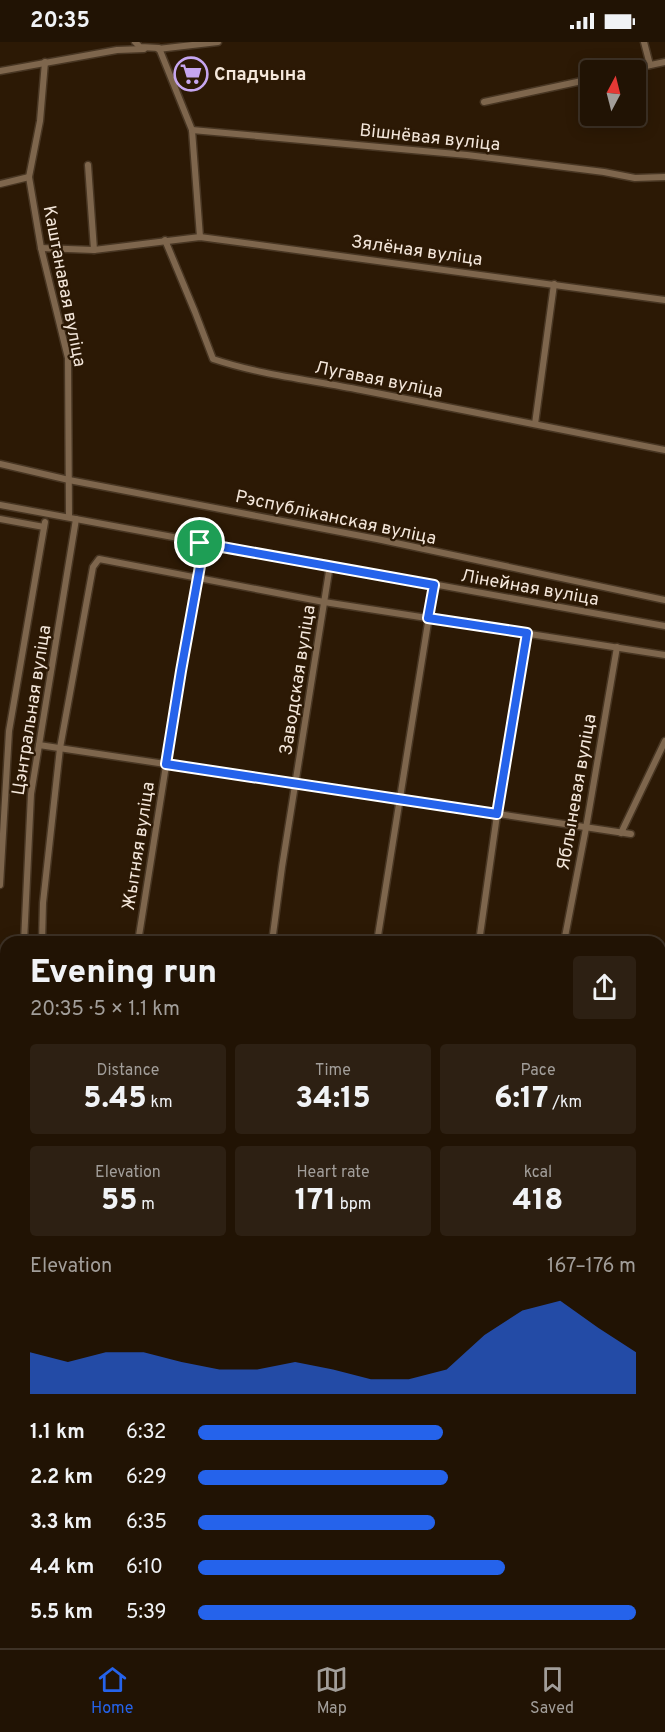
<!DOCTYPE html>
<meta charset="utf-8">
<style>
body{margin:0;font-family:Overpass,sans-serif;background:#2d2013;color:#f1f3f6;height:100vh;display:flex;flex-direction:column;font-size:22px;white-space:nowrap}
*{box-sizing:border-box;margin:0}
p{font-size:20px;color:#a29e9a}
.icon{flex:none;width:33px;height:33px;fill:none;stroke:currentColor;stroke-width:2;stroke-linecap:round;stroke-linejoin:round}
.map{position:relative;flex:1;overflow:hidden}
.sheet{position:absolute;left:0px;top:894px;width:666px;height:712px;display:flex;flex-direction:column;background:#211304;border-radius:18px 18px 0 0;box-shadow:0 3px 15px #0003,0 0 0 2px #3e3226}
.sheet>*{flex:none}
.needle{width:39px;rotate:7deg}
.fabs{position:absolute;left:580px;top:18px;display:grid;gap:12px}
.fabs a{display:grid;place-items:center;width:66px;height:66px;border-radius:6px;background:#211304;box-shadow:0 3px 15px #0003,0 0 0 2px #3e3226;font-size:30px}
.pin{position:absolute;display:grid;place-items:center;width:51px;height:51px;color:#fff;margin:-26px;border:3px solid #fff;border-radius:50%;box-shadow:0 2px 6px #0007}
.round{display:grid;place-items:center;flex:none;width:63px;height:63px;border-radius:6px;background:#2d2013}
.overview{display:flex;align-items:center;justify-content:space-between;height:102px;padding:0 30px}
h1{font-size:33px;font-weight:800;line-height:45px}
.stats{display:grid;grid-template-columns:repeat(3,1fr);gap:9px;height:102px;padding:6px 30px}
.stats div{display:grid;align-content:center;border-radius:6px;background:#2d2013;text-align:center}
.stats b{font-size:30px;font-weight:800}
.stats small{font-size:16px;font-weight:400}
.stats p{font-size:16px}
.chart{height:168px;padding:12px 30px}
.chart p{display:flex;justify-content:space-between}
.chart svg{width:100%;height:108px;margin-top:6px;fill:#2563eb;opacity:.7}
ul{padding:0 30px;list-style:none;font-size:20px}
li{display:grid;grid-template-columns:96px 72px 1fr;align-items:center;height:45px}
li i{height:15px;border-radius:8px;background:#2563eb}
.status{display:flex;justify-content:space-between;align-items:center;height:42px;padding:0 30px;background:#211304;direction:ltr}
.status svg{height:16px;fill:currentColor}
.menu{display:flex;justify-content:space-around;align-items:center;height:84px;border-top:2px solid #3e3226;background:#211304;font-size:16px;color:#a29e9a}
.menu a{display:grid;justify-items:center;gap:3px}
.menu .current{color:#2563eb}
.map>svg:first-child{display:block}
.green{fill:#40265d}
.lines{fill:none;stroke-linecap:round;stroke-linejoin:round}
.street-casing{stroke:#483623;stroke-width:9}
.street{stroke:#7e664d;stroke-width:6}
.route-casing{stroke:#fff;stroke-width:12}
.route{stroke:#2563eb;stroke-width:8}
.labels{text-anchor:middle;stroke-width:4.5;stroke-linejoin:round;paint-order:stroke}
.poi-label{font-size:18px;font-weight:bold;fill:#f4e7db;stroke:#2c1905;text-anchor:start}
.street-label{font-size:18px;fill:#f4e7db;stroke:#2c1905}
</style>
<div class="status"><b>20:35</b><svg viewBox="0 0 49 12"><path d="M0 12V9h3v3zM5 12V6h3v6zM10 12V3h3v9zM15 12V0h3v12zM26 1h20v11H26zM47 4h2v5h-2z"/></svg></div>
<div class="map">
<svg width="665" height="1606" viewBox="0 0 665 1606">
<rect width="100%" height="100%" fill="#2c1905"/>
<g class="green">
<path d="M 665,909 L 665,1138 L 660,1138 L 660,921 Z"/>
<path d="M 0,1320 L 6,1322 L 6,1402 L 0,1392 Z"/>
<path d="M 332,1601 L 332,1600 L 410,1601 L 409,1606 L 332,1606 Z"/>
</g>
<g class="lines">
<g class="street-casing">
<g id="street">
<path d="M 135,0 L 140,5 L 159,6 L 192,88 L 200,195"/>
<path d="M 644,0 L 650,23"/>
<path d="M 158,7 L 218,0"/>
<path d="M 45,20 L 40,79 L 29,135 L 41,206 L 68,316 L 69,475"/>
<path d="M 627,28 L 665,20"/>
<path d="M 0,29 L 117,8 L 144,7"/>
<path d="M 484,60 L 591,37"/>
<path d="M 192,88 L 467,113 L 604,130 L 635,136 L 665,135"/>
<path d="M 88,123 L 94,208"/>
<path d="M 0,142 L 29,135"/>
<path d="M 165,198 L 195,270 L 213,317 C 261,333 311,338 361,348 C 462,368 564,388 665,408"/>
<path d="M 41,206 L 94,208 L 200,195 L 665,258"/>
<path d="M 535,382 L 554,242"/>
<path d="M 0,422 L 69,438 L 377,497 L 665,558"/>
<path d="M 0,463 L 200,500 L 665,584"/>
<path d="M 0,477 L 44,485"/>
<path d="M 39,703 L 631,792"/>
<path d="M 621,791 L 665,699"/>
<path d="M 0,843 L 9,689 L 45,480"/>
<path d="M 24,900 L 31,752 L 76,477"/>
<path d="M 42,900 L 43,861 L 60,706 L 93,525 L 99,517 L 324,560 L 665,613"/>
<path d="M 138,900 L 181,629 L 202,513 L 200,500"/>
<path d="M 272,900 L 282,825 L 330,523"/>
<path d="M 377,900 L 434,543"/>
<path d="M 479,900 L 497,773 L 527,591"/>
<path d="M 564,900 L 586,786 L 617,605"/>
<path d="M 0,942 L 6,944"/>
<path d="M 0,1310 L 6,1311"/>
<path d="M 0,1540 L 6,1540"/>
<path d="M 471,1600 L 504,1606"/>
<path d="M 422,1606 L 423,1600"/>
</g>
</g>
<use href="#street" class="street"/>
</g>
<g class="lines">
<g class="route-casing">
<path id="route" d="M 200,501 L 434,543 L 428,576 L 527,591 L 497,772 L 166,722 L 181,629 L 202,513 Z"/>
</g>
<use href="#route" class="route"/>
</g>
<defs>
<g id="supermarket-ring" transform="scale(1.725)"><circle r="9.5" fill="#2c1905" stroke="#c6a6f0" stroke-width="1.5"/><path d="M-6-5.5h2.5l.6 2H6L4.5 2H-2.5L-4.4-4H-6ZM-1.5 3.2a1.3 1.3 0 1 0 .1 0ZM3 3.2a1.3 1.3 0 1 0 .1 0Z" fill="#c6a6f0"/></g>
</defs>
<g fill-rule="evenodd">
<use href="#supermarket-ring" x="191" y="32"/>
</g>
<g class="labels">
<g class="poi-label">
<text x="214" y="38">Спадчына</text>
</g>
<g class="street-label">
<text transform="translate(430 95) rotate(6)" y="6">Вішнёвая вуліца</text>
<text transform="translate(417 208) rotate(8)" y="6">Зялёная вуліца</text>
<text transform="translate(65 244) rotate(79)" y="6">Каштанавая вуліца</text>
<text transform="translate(379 337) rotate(11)" y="6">Лугавая вуліца</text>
<text transform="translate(336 475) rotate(12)" y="6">Рэспубліканская вуліца</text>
<text transform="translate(530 545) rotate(10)" y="6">Лінейная вуліца</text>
<text transform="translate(297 638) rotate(-81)" y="6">Заводская вуліца</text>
<text transform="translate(31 668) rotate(-81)" y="6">Цэнтральная вуліца</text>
<text transform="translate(576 750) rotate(-80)" y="6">Яблыневая вуліца</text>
<text transform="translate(138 804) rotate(-81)" y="6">Жытняя вуліца</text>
</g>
</g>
</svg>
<div class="fabs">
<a><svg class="needle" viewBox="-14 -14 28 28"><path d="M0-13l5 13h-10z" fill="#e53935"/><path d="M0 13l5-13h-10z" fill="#a29e9a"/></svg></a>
</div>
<div class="pin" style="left:200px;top:501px;background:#1e9e55"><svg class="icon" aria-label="arrive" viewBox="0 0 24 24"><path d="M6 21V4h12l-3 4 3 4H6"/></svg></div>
<section class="sheet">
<div class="overview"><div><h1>Evening run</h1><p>20:35 · 5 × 1.1 km</p></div><a class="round"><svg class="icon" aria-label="share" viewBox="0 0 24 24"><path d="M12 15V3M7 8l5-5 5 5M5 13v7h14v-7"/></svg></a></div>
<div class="stats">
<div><p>Distance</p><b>5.45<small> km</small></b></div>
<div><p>Time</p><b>34:15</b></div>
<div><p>Pace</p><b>6:17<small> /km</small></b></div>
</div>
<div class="stats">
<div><p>Elevation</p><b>55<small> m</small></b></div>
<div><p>Heart rate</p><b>171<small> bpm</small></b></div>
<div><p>kcal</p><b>418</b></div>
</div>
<div class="chart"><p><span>Elevation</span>167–176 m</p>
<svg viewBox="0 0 160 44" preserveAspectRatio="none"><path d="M0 44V27L10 31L20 27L30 27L40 31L50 34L60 34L70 31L80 34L90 38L100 38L110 34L120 20L130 10L140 6L150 17L160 27V44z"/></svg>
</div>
<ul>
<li><b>1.1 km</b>6:32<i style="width:56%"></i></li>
<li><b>2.2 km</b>6:29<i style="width:57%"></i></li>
<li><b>3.3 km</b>6:35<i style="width:54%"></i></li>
<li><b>4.4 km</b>6:10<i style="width:70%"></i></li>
<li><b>5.5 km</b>5:39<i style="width:100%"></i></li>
</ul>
</section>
</div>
<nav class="menu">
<a class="current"><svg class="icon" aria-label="home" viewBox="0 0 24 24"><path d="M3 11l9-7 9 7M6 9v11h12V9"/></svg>Home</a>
<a><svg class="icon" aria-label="map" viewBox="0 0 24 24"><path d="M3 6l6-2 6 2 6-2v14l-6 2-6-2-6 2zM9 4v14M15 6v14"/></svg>Map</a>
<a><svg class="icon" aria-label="saved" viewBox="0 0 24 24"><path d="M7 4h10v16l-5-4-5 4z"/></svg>Saved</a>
</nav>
